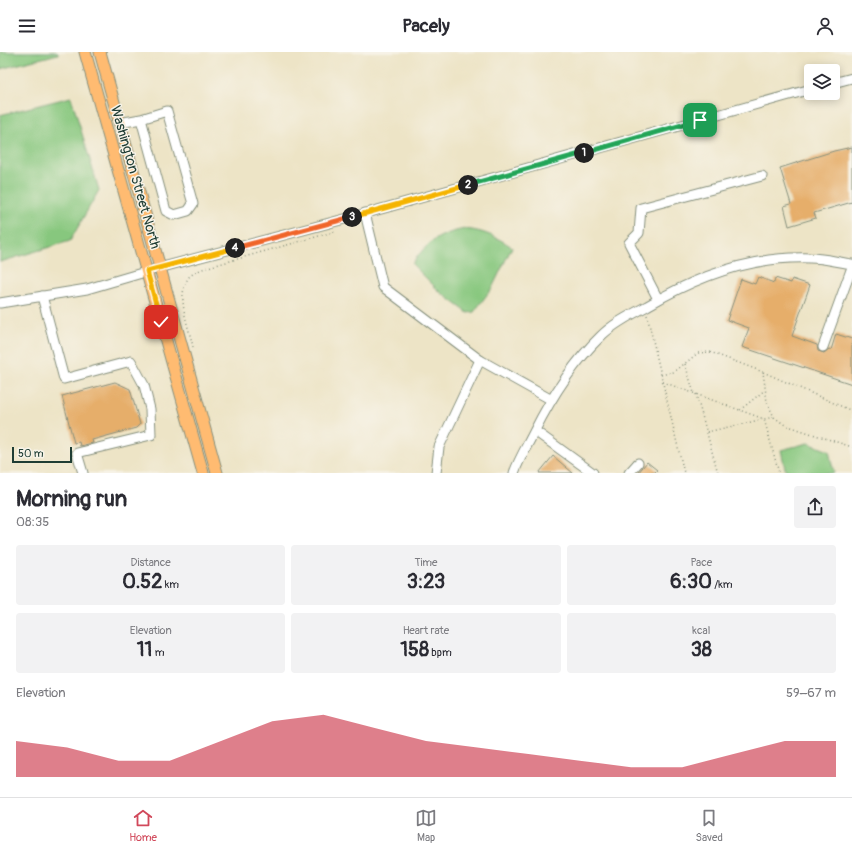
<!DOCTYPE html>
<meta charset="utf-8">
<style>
body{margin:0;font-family:Pangolin,sans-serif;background:#f2f2f3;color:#2b2b33;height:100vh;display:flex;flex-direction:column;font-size:15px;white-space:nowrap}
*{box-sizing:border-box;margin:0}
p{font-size:13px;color:#7c7c81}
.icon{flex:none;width:22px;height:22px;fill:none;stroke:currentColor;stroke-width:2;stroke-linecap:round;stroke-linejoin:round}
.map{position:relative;height:421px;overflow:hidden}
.side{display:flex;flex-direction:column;background:#fff;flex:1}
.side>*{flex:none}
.fabs{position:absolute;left:804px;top:12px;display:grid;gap:8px}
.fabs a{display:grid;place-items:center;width:36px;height:36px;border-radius:4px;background:#fff;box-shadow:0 2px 10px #0003;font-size:20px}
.scale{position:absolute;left:12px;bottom:10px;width:60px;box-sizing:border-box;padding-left:4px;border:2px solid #1f3d34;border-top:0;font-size:11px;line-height:14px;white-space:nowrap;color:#1f3d34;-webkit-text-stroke:3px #f7f3e8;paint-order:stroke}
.pin{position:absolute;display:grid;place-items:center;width:34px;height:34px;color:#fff;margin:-17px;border-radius:8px;box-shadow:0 2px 6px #0006}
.km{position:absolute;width:20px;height:20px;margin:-10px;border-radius:50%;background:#222;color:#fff;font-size:11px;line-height:20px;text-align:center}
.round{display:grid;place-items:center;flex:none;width:42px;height:42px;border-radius:4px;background:#f2f2f3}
.overview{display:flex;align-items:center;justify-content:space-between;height:68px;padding:0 16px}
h1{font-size:22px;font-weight:700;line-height:30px}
.figures{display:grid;grid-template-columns:repeat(3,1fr);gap:6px;height:68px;padding:4px 16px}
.figures div{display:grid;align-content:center;border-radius:4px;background:#f2f2f3;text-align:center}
.figures b{font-size:20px;font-weight:700}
.figures small{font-size:11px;font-weight:400}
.figures p{font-size:11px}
.chart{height:112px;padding:8px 16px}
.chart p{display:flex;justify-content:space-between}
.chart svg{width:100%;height:72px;margin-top:4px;fill:#d1495b;opacity:.7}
header{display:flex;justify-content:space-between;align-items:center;height:52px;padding:0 16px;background:#fff;font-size:18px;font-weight:700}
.tab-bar{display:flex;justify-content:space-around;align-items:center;height:56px;border-top:1px solid #e1e1e2;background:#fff;font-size:11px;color:#7c7c81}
.tab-bar a{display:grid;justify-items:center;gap:2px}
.tab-bar .current{color:#d1495b}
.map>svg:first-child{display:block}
.green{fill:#87c77e;stroke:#538259}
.building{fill:#e6ae6a}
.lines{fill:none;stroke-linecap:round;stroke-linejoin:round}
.minor-casing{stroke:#86907d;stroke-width:11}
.major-casing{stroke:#86907d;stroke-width:13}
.path{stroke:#86907d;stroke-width:1.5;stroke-dasharray:1 3;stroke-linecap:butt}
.minor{stroke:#fff;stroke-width:9}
.major{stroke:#ffbb71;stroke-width:11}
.split-1-casing{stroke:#fff;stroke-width:8}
.split-2-casing{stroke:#fff;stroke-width:8}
.split-3-casing{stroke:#fff;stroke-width:8}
.split-4-casing{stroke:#fff;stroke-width:8}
.split-5-casing{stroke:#fff;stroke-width:8}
.split-1{stroke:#22a559;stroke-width:5}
.split-2{stroke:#22a559;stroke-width:5}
.split-3{stroke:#f5b400;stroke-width:5}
.split-4{stroke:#f0652b;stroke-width:5}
.split-5{stroke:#f5b400;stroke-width:5}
.labels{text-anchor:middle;stroke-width:3;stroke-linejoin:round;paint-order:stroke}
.street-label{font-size:14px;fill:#1f3d34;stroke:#f7f3e8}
</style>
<header><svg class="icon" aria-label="menu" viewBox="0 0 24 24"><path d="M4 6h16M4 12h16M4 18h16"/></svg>Pacely<svg class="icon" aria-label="person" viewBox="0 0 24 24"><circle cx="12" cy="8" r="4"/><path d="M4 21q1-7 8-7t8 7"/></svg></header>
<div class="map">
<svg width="852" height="421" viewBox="0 0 852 421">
<rect width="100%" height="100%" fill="#f7f3e8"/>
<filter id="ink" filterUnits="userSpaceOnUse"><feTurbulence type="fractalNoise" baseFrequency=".025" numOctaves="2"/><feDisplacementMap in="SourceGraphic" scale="8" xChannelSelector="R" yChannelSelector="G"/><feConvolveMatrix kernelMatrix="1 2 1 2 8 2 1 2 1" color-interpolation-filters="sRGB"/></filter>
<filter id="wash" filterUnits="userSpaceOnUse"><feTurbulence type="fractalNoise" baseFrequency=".012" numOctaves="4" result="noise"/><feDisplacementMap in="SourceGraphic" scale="16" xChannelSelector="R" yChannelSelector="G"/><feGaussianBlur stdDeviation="0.9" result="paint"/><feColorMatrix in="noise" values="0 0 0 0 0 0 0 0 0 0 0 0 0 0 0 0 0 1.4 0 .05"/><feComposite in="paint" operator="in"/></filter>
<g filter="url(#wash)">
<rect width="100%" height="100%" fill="#ede4c6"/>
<g class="green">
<path d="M 0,0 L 58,0 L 58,2 L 0,17 Z"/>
<path d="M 71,45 L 99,138 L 70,189 L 0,210 L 0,63 Z"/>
<path d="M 465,177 C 484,179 497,185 512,195 L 492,236 L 474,260 L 468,261 L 440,240 L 412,212 C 427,190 439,182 465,177 Z"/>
<path d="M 808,391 L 829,399 L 834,421 L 786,421 L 781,398 Z"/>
</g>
<g id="blocks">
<g class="building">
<path d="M 852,95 L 852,150 L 814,161 L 816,166 L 789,174 L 784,154 L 791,152 L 780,116 L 834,99 Z"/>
<path d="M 758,225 L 774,231 L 775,226 L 791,231 L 792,227 L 810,233 L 792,284 L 817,293 L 818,299 L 824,301 L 829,297 L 831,298 L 836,282 L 852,287 L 852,332 L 742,295 L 749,276 L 727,268 L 741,227 L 755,232 Z"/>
<path d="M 115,330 L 130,337 L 140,372 L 136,376 L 92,388 L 93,391 L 80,394 L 79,390 L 74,391 L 62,344 Z"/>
<path d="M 553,404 L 573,421 L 539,421 Z"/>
<path d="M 647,410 L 657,418 L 654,421 L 638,421 Z"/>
</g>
</g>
</g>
<g filter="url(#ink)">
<use href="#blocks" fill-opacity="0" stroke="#86907d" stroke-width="1"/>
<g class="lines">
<g class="minor-casing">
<g id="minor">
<path d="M 833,31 L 852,26"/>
<path d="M 119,71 L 141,67 L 166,159 L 174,163 L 188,159 L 193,152 L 167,59 L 141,67"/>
<path d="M 365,161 L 383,235 L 480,308"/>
<path d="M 42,244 L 64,327 L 131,309 L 144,333 L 150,357 L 151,383 L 77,401 L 83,421"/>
<path d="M 658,247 L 629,191 L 639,181 L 641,156 L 762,124"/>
<path d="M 0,251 L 87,237 L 159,216 L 356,164 L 811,37"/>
<path d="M 823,295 L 852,215"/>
<path d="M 535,379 L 593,421"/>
<path d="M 436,421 L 439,395 L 480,308 L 550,347"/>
<path d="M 514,421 C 519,407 527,394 534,380 C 552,344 572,312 601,284 C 614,271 631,263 647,254 C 697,224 751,204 810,206 C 824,206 838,210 852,212"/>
<path d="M 629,421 L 638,411"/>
</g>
</g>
<g class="major-casing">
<g id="major">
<path d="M 85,0 L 203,421"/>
<path d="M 100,0 L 217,421"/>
</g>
</g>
<g class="path">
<path d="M 816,45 L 829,41"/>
<path d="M 647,263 L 684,421"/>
<path d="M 193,295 C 189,275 175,244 189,225 C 193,221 200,218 205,216 L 337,179"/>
<path d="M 685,312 L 694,341"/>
<path d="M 661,323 L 674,320 L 698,301 L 710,300 L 763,320"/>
<path d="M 663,330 L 764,367 L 774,365"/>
<path d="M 696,342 L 718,421"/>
<path d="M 740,358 L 765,338"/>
<path d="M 852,359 L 763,320 L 767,350 L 774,365 L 785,373 L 852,395"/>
<path d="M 707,380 L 764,367 L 779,421"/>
</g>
<use href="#minor" class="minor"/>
<use href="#major" class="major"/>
</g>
</g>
<g class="lines" filter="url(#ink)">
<g class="split-1-casing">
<path id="split-1" d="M 584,101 L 700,68"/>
</g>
<g class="split-2-casing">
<path id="split-2" d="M 468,133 L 584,101"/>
</g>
<g class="split-3-casing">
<path id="split-3" d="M 352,165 L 468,133"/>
</g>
<g class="split-4-casing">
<path id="split-4" d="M 235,196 L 352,165"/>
</g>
<g class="split-5-casing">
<path id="split-5" d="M 161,270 L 147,219 L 235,196"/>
</g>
<use href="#split-1" class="split-1"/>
<use href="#split-2" class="split-2"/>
<use href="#split-3" class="split-3"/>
<use href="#split-4" class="split-4"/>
<use href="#split-5" class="split-5"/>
</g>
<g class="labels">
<g class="street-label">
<text transform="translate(136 125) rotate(74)" y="5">Washington Street North</text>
</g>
</g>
</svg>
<div class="fabs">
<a><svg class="icon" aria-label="layers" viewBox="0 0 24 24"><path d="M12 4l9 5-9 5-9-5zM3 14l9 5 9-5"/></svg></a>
</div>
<div class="scale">50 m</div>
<div class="pin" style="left:700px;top:68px;background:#1e9e55"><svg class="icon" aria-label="arrive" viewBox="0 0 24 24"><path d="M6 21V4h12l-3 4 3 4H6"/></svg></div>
<div class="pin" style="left:161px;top:270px;background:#d93025"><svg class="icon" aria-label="check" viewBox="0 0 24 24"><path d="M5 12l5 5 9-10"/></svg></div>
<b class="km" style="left:584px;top:101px">1</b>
<b class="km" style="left:468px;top:133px">2</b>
<b class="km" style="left:352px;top:165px">3</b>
<b class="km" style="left:235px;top:196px">4</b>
</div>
<section class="side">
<div class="overview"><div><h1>Morning run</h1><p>08:35</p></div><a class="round"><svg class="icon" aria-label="share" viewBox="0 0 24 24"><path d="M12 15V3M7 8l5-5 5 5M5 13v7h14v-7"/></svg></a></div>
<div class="figures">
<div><p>Distance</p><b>0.52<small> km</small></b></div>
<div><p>Time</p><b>3:23</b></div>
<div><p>Pace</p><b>6:30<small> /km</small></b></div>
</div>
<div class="figures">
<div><p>Elevation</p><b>11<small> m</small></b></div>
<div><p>Heart rate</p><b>158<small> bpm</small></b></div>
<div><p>kcal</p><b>38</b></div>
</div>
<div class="chart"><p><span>Elevation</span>59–67 m</p>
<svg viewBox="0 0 160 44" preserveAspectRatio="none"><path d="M0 44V22L10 26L20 34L30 34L40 22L50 10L60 6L70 14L80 22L90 26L100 30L110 34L120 38L130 38L140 30L150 22L160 22V44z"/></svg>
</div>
</section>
<nav class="tab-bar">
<a class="current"><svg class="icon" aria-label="home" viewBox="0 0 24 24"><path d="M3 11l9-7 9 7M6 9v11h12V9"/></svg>Home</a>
<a><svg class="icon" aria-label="map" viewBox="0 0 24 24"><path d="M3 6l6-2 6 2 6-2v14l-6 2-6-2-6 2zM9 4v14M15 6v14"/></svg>Map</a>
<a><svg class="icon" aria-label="saved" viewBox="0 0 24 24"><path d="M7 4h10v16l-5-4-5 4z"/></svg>Saved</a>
</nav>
